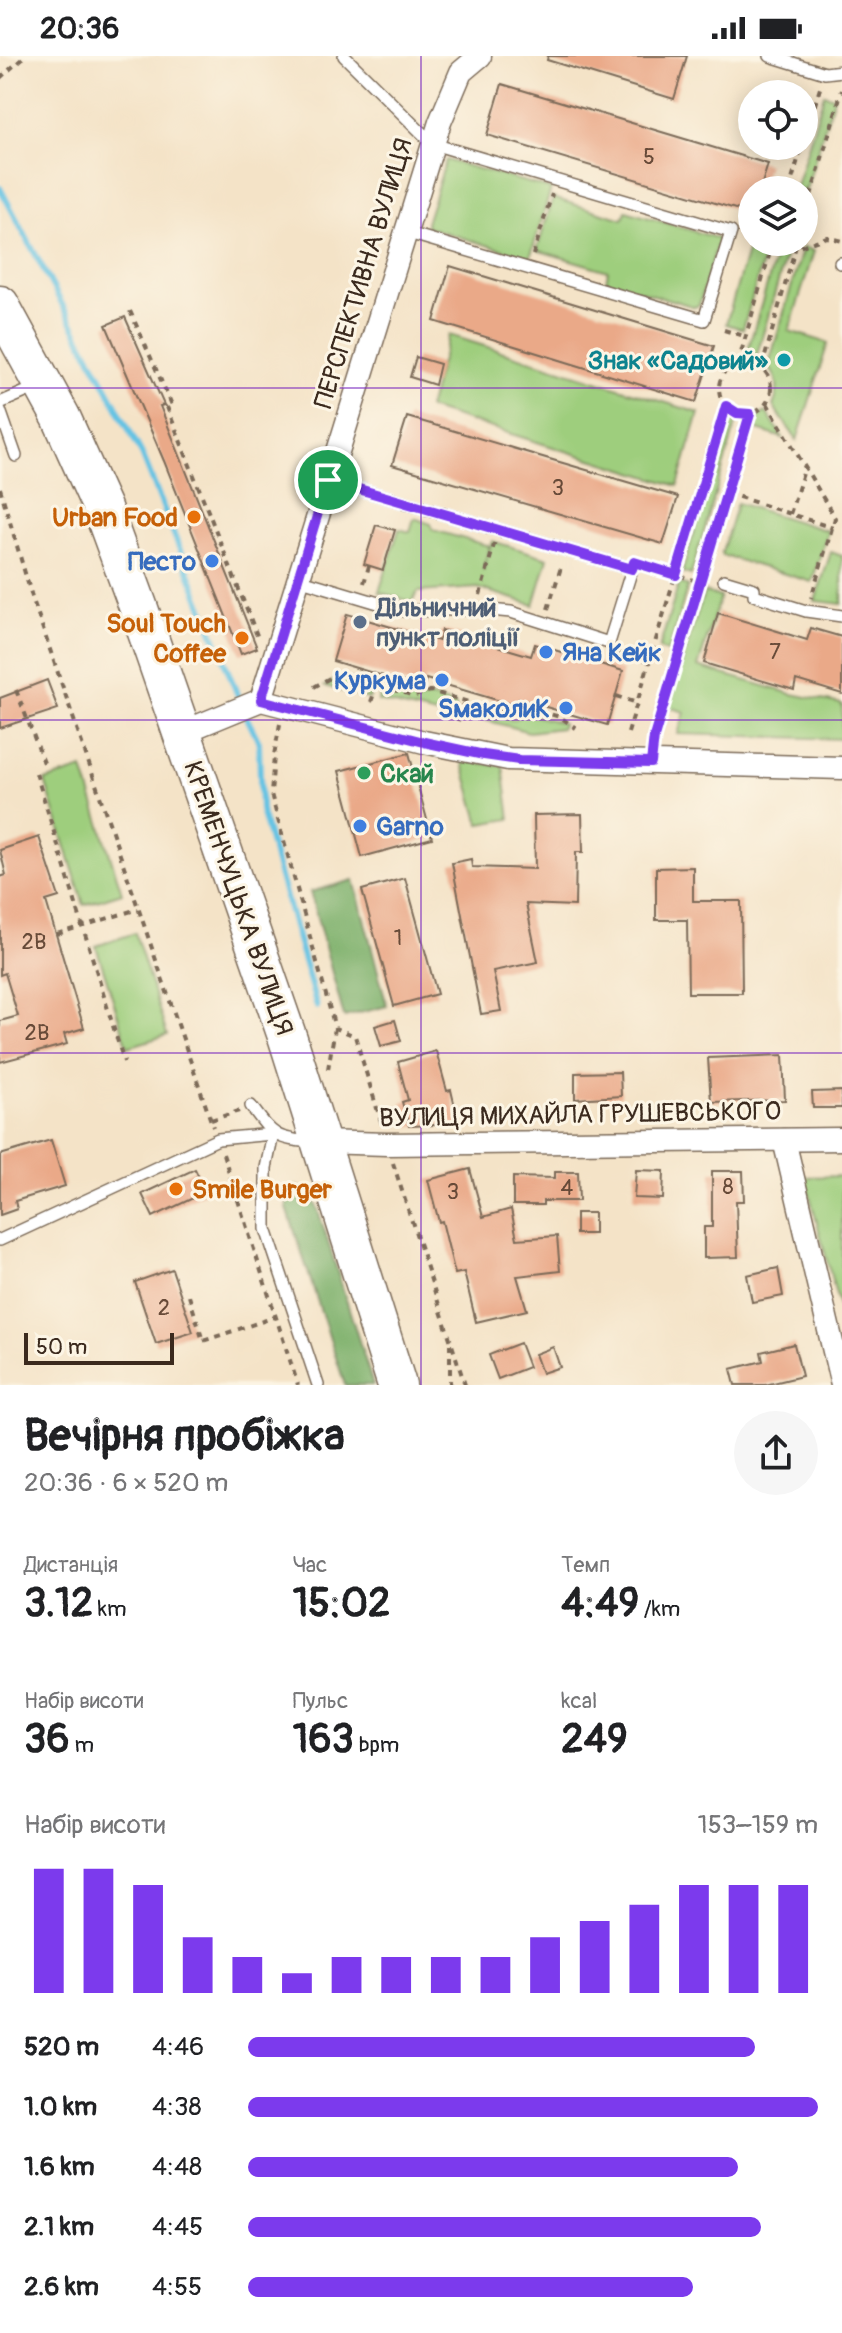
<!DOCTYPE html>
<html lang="uk">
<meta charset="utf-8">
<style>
body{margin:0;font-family:Pangolin,sans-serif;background:#f6f6f6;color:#202124;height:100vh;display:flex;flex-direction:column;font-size:30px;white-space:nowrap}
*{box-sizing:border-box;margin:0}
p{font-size:26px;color:#757577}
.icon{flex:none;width:44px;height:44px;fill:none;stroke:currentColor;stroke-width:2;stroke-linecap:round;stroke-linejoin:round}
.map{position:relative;height:1329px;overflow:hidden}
.panel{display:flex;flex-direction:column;background:#fff;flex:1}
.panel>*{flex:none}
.tools{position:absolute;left:738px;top:24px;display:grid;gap:16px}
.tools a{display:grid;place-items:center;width:80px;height:80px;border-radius:50%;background:#fff;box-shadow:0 4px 20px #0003;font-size:40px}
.scale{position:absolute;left:24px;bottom:20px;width:150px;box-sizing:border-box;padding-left:8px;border:4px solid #3b2a1e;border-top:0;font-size:22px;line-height:28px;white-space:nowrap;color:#3b2a1e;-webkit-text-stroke:6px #fcf5e5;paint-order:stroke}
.pin{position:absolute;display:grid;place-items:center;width:68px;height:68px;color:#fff;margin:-34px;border:4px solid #fff;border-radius:50%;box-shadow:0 2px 8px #0007}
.round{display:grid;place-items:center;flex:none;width:84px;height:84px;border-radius:42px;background:#f6f6f6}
.overview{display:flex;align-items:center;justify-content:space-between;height:136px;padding:0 24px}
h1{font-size:44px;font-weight:700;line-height:60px}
.figures{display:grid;grid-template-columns:repeat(3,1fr);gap:12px;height:136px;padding:8px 24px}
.figures div{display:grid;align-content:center}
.figures b{font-size:40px;font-weight:700}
.figures small{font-size:22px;font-weight:400}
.figures p{font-size:22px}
.chart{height:224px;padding:16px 24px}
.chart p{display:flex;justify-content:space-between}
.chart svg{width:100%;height:144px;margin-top:8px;stroke:#7c3aed;stroke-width:6}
ul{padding:0 24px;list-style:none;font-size:26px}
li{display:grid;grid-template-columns:128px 96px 1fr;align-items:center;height:60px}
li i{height:20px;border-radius:10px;background:#7c3aed}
.status{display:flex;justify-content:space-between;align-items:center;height:56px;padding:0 40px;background:#fff;direction:ltr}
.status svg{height:22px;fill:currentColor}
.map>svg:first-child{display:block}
.green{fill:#9ece7d;stroke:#6c7c4e;stroke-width:2}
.forest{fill:#7eb16c;stroke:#5c6e45;stroke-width:2}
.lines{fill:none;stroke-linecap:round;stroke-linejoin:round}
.stream{stroke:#65c3e3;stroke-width:6}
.building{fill:#eaa988}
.service-casing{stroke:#7c6b59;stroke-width:14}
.minor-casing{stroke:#7c6b59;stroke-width:25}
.trunk-casing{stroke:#7c6b59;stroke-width:41}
.path{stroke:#7c6b59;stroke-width:4;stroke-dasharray:6 6;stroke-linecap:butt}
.service{stroke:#fff;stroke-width:11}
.minor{stroke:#fff;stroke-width:22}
.trunk{stroke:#fff;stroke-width:38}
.route-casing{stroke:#fff;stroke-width:16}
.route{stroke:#7c3aed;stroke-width:10}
.grid{fill:none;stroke:#7b2cbf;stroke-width:2;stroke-opacity:0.55}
.culture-dot{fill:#0f9aa8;stroke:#fcf5e5;stroke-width:3}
.food-dot{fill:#e8710a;stroke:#fcf5e5;stroke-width:3}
.shop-dot{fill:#3f7fe0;stroke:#fcf5e5;stroke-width:3}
.service-dot{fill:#5c6f8a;stroke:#fcf5e5;stroke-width:3}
.leisure-dot{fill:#2e9e5b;stroke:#fcf5e5;stroke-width:3}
.labels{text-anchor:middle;stroke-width:6;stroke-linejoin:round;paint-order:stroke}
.number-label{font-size:22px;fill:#674a38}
.street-label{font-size:26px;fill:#3b2a1e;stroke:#fcf5e5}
.culture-label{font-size:26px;font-weight:bold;fill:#0d838f;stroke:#fcf5e5;text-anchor:end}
.food-label{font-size:26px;font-weight:bold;fill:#c56008;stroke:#fcf5e5;text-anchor:end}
.shop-label{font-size:26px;font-weight:bold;fill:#366cbe;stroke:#fcf5e5;text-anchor:end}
.service-label{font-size:26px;font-weight:bold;fill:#4e5e75;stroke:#fcf5e5;text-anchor:start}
.leisure-label{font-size:26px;font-weight:bold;fill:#27864d;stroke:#fcf5e5;text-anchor:start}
</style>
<div class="status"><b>20:36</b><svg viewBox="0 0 49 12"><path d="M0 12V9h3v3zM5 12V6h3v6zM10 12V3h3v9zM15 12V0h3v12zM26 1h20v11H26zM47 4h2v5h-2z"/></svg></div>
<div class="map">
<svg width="842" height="1329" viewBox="0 0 842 1329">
<rect width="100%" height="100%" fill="#fcf5e5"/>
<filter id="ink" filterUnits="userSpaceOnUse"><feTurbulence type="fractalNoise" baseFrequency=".0125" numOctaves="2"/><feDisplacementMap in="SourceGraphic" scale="16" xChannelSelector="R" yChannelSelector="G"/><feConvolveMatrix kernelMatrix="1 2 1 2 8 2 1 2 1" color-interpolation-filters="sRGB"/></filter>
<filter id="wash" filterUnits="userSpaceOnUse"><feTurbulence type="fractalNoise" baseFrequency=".006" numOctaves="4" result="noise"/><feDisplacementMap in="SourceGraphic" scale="32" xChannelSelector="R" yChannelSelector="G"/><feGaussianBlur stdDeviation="1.8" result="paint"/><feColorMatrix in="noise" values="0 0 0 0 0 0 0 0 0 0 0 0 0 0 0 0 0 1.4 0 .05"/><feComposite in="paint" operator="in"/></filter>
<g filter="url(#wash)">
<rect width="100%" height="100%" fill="#f4e3c7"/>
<g class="green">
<path d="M 824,38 L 834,41 L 804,140 L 804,134 L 795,134 Z"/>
<path d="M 446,104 L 551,133 L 530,202 L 427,171 L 426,167 Z"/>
<path d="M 553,142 L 623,163 L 626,155 L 717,182 L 718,185 L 699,249 L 695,251 L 606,225 L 608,215 L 537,194 Z"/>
<path d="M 751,182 L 752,186 L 768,187 L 743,273 L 726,268 Z"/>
<path d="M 803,191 L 814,195 L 789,275 L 828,287 L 797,384 L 773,350 C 779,336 780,322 768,311 Z"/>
<path d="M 778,192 L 787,195 L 756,302 L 746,300 Z"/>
<path d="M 449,279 L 699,357 L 678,430 L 428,352 Z"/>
<path d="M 766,356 L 783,382 L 751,372 L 753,363 Z"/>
<path d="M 728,362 L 737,365 L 691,519 L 682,516 Z"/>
<path d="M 737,447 L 828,475 L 812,526 L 721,499 Z"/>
<path d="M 414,462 L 431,468 L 433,474 L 489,490 L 483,515 L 492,485 L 548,502 L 534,549 L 478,532 L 418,536 L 412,546 L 379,536 L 399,473 L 410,476 Z"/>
<path d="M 831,496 L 842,500 L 842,548 L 815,545 Z"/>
<path d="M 679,527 L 688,530 L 668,596 L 659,593 Z"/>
<path d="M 704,536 L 720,541 L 698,611 L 792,638 L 842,648 L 842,683 L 678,678 L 685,656 L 668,651 Z"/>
<path d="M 340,621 L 374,630 L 369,643 L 325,630 Z"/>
<path d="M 382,633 L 422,644 L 429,641 L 455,649 L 457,656 L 436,659 L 378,645 Z"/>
<path d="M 467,651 L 513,664 L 525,657 L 562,667 L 561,672 L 529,676 L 467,659 Z"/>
<path d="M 462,705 L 503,710 L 510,763 L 480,768 Z"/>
<path d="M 83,713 L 122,837 L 84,849 L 45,725 Z"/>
<path d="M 135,877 L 167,979 L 128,991 L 96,890 Z"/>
<path d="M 842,1120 L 842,1262 L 805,1121 Z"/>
</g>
<g class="forest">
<path d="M 354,824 L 387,950 L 344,961 L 310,836 Z"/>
<path d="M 297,1130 L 309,1137 L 317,1151 L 373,1329 L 345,1329 L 287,1152 C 287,1142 287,1134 297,1130 Z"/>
</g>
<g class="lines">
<g class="stream">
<path d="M 0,132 L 142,398 L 238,640"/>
<path d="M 245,658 L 259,686 L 261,754 L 317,951"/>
</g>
</g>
<g id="blocks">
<g class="building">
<path d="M 548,0 L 687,0 L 674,43 L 547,4 Z"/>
<path d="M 502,28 L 768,108 L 760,134 L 752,134 L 752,158 L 487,79 Z"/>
<path d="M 450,210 L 714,290 L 696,346 L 434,265 Z"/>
<path d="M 125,261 L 164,349 L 160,350 L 257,592 L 241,598 L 164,405 L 106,269 Z"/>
<path d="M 416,301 L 440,308 L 435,329 L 410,321 Z"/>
<path d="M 407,361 L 678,441 L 663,488 L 392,409 Z"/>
<path d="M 376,469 L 395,474 L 383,514 L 364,508 Z"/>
<path d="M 718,557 L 807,584 L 811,572 L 842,581 L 842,638 L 796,624 L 794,634 L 704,607 Z"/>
<path d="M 347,558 L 439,585 L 442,574 L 531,600 L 535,588 L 623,615 L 607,669 L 519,643 L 517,650 L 426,623 L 423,632 L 333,605 Z"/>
<path d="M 47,624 L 58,653 L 0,672 L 0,642 Z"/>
<path d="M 409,697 L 432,782 L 362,801 L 339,715 Z"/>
<path d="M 582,758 L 583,796 L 576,796 L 575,850 L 526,848 L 538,906 L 493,915 L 501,955 L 481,958 L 452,807 L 471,803 L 472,811 L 535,813 L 534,759 Z"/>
<path d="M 39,781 L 59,841 L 46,845 L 84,972 L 64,978 L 67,988 L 0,1006 L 0,965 L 18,960 L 5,917 L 0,919 L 0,821 L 6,819 L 0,794 Z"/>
<path d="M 693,811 L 693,845 L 741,845 L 742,937 L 688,937 L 687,864 L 656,864 L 656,812 Z"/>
<path d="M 405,822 L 437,938 L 394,950 L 362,834 Z"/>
<path d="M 395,964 L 401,985 L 381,990 L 375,970 Z"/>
<path d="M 436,995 L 447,1035 L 451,1034 L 459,1068 L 409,1070 L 402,1046 L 408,1044 L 398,1006 Z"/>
<path d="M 783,999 L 785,1044 L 711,1046 L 708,1002 Z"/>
<path d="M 620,1016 L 621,1040 L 575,1043 L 575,1017 Z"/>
<path d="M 842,1035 L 842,1052 L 813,1052 L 812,1036 Z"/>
<path d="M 51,1084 L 65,1130 L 15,1145 L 17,1153 L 0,1159 L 0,1099 Z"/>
<path d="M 195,1113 L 206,1136 L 153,1161 L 142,1138 Z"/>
<path d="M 470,1113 L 483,1161 L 511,1153 L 517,1183 L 557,1180 L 560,1215 L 517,1220 L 527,1254 L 476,1266 L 464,1216 L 455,1218 L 442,1165 L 439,1166 L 428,1124 Z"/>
<path d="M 636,1114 L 664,1115 L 663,1143 L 634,1142 Z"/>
<path d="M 712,1115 L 743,1115 L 744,1145 L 736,1145 L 738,1201 L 704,1202 L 704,1171 L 712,1171 Z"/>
<path d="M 555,1116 L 578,1116 L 579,1145 L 543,1145 L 543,1149 L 513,1149 L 513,1121 L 555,1122 Z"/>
<rect x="576" y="1157" width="18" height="21"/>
<path d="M 778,1212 L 783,1240 L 752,1246 L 747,1219 Z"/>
<path d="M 172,1213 L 193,1276 L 156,1288 L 135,1226 Z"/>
<path d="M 520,1287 L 529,1311 L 498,1323 L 489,1299 Z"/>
<path d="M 794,1288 L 802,1320 L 765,1329 L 735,1329 L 731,1313 L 763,1305 L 761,1296 Z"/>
<path d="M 553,1291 L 560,1311 L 542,1317 L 535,1298 Z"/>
</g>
</g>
</g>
<g filter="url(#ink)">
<use href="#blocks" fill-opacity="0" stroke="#7c6b59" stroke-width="2"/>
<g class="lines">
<g class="service-casing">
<g id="service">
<path d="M 344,0 L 433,88 L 731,176 L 704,264 L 405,176"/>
<path d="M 770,0 L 825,17 L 842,15"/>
<path d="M 840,207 L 842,207"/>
<path d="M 0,347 L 39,330"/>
<path d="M 0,354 L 16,400"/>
<path d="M 298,523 L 405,555 L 479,553 L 511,556 L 609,587 L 632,513 L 328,424"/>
<path d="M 724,524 L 754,533 L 754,539 L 806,555 L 842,560"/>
<path d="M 251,1050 C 273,1079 274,1083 312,1086"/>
<path d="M 0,1184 L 218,1083 L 273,1078 L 266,1112 L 266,1173 L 318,1329"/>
</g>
</g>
<g class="minor-casing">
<g id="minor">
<path d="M 261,644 L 440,66 L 461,16 L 480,0"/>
<path d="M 181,677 L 261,644 L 424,686 L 508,703 L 842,712"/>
<path d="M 784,1084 L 842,1329"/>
<path d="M 320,1086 L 387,1088 L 842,1083"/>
</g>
</g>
<g class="trunk-casing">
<path id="trunk" d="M 0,249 L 61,361 L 102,452 L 138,550 L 288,983 L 397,1329"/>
</g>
<g class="path">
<path d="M 0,22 L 25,0"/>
<path d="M 804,84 L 821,29"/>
<path d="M 789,134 L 802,90"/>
<path d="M 804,163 L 842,34"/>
<path d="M 778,186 L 796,192 L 827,181 L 842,185"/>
<path d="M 533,199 L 552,138"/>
<path d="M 130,255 L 172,349 L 167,351 L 258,582"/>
<path d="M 724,274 L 744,280"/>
<circle cx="745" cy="332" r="26"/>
<path d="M 738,307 L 773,186"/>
<path d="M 762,311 L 797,186"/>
<path d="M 767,347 L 835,462 L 811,542"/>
<path d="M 0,432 L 32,541 L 213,1071"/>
<path d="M 727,437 L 833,472"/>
<path d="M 790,458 L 805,411"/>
<path d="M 645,509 L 700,526"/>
<path d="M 364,527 L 369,510"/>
<path d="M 480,539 L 495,485"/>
<path d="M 548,553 L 562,508"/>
<path d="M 619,596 L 649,605"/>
<path d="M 314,631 L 337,618 L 415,640 L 430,635 L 511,658 L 522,650 L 560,661 L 576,672"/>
<path d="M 16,634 L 44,707"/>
<path d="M 616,640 L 637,647"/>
<path d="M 371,646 L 377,629"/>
<path d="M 458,665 L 465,645"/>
<path d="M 280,668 L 274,699 L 271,738 L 335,972 L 355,980 L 382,1069"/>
<path d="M 628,677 L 726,350"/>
<path d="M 653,689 L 750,358"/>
<path d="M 36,717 L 124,1006"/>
<path d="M 57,878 L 138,853"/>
<path d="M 328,1013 L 335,972"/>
<path d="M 211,1064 L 239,1055"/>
<path d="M 223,1098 L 298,1329"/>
<path d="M 393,1107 L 465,1329"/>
<path d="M 189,1240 L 203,1285 L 275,1261"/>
<path d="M 450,1288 L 450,1329"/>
</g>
<use href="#service" class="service"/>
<use href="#minor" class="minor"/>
<use href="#trunk" class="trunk"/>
</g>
</g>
<g class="lines" filter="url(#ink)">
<g class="route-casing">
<path id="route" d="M 726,350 L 737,357 L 750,358 L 654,681 L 651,707 L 519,704 L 484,699 L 424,686 L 261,644 L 328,424 L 632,513 L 634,506 L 676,519 Z"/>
</g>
<use href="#route" class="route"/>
</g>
<path class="grid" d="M 421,0 L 421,1329M 0,332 L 842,332M 0,664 L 842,664M 0,997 L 842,997"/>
<circle class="culture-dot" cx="784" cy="304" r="8"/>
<g class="food-dot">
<circle cx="194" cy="461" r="8"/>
<circle cx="242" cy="582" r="8"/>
<circle cx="176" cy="1133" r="8"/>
</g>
<g class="shop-dot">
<circle cx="212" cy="505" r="8"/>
<circle cx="546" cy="596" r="8"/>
<circle cx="442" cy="624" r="8"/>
<circle cx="566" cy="652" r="8"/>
<circle cx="360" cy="770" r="8"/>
</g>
<circle class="service-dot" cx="360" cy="566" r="8"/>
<circle class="leisure-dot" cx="364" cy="717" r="8"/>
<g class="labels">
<g class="number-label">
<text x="649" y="108">5</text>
<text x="558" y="439">3</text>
<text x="775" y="603">7</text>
<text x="398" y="889">1</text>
<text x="34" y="893">2В</text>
<text x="37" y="984">2В</text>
<text x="728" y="1138">8</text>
<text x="567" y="1139">4</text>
<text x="453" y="1143">3</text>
<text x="164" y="1259">2</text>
</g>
<g class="street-label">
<text transform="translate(363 217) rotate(-73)" y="9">ПЕРСПЕКТИВНА ВУЛИЦЯ</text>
<text transform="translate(239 842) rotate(71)" y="9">КРЕМЕНЧУЦЬКА ВУЛИЦЯ</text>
<text transform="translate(580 1058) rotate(-1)" y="9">ВУЛИЦЯ МИХАЙЛА ГРУШЕВСЬКОГО</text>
</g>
<g class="culture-label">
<text x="768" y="313">Знак «Садовий»</text>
</g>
<g class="food-label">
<text x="178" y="470">Urban Food</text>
<text x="226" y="576">Soul Touch<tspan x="226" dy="30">Coffee</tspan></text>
<text x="192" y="1142" text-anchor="start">Smile Burger</text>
</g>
<g class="shop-label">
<text x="196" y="514">Песто</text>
<text x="562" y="605" text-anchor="start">Яна Кейк</text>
<text x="426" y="633">Куркума</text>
<text x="550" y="661">SмаколиК</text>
<text x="376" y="779" text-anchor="start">Garno</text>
</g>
<g class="service-label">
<text x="376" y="560">Дільничний<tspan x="376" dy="30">пункт поліції</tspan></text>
</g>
<g class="leisure-label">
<text x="380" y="726">Скай</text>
</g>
</g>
</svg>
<div class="tools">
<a><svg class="icon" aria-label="locate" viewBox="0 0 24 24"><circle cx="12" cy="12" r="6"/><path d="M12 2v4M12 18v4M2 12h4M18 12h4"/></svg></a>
<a><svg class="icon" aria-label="layers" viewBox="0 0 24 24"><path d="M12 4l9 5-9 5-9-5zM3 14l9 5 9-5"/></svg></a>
</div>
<div class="scale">50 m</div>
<div class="pin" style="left:328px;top:424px;background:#1e9e55"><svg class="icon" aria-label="arrive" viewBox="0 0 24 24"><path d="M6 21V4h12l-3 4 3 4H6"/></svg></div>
</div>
<section class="panel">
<div class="overview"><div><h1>Вечірня пробіжка</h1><p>20:36 · 6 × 520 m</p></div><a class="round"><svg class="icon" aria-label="share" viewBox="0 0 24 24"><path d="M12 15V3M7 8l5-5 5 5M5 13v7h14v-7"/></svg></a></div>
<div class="figures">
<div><p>Дистанція</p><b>3.12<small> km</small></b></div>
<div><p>Час</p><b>15:02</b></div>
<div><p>Темп</p><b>4:49<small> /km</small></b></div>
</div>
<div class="figures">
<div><p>Набір висоти</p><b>36<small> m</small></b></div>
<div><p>Пульс</p><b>163<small> bpm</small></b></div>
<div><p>kcal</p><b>249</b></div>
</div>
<div class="chart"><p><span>Набір висоти</span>153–159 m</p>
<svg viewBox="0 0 160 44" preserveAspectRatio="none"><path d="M5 44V6M15 44V6M25 44V11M35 44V27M45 44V33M55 44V38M65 44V33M75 44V33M85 44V33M95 44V33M105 44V27M115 44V22M125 44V17M135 44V11M145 44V11M155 44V11"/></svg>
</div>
<ul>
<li><b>520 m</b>4:46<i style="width:89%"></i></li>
<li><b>1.0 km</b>4:38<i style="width:100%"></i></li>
<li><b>1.6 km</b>4:48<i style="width:86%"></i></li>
<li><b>2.1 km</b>4:45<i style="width:90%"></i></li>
<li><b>2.6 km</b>4:55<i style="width:78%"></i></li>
</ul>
</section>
